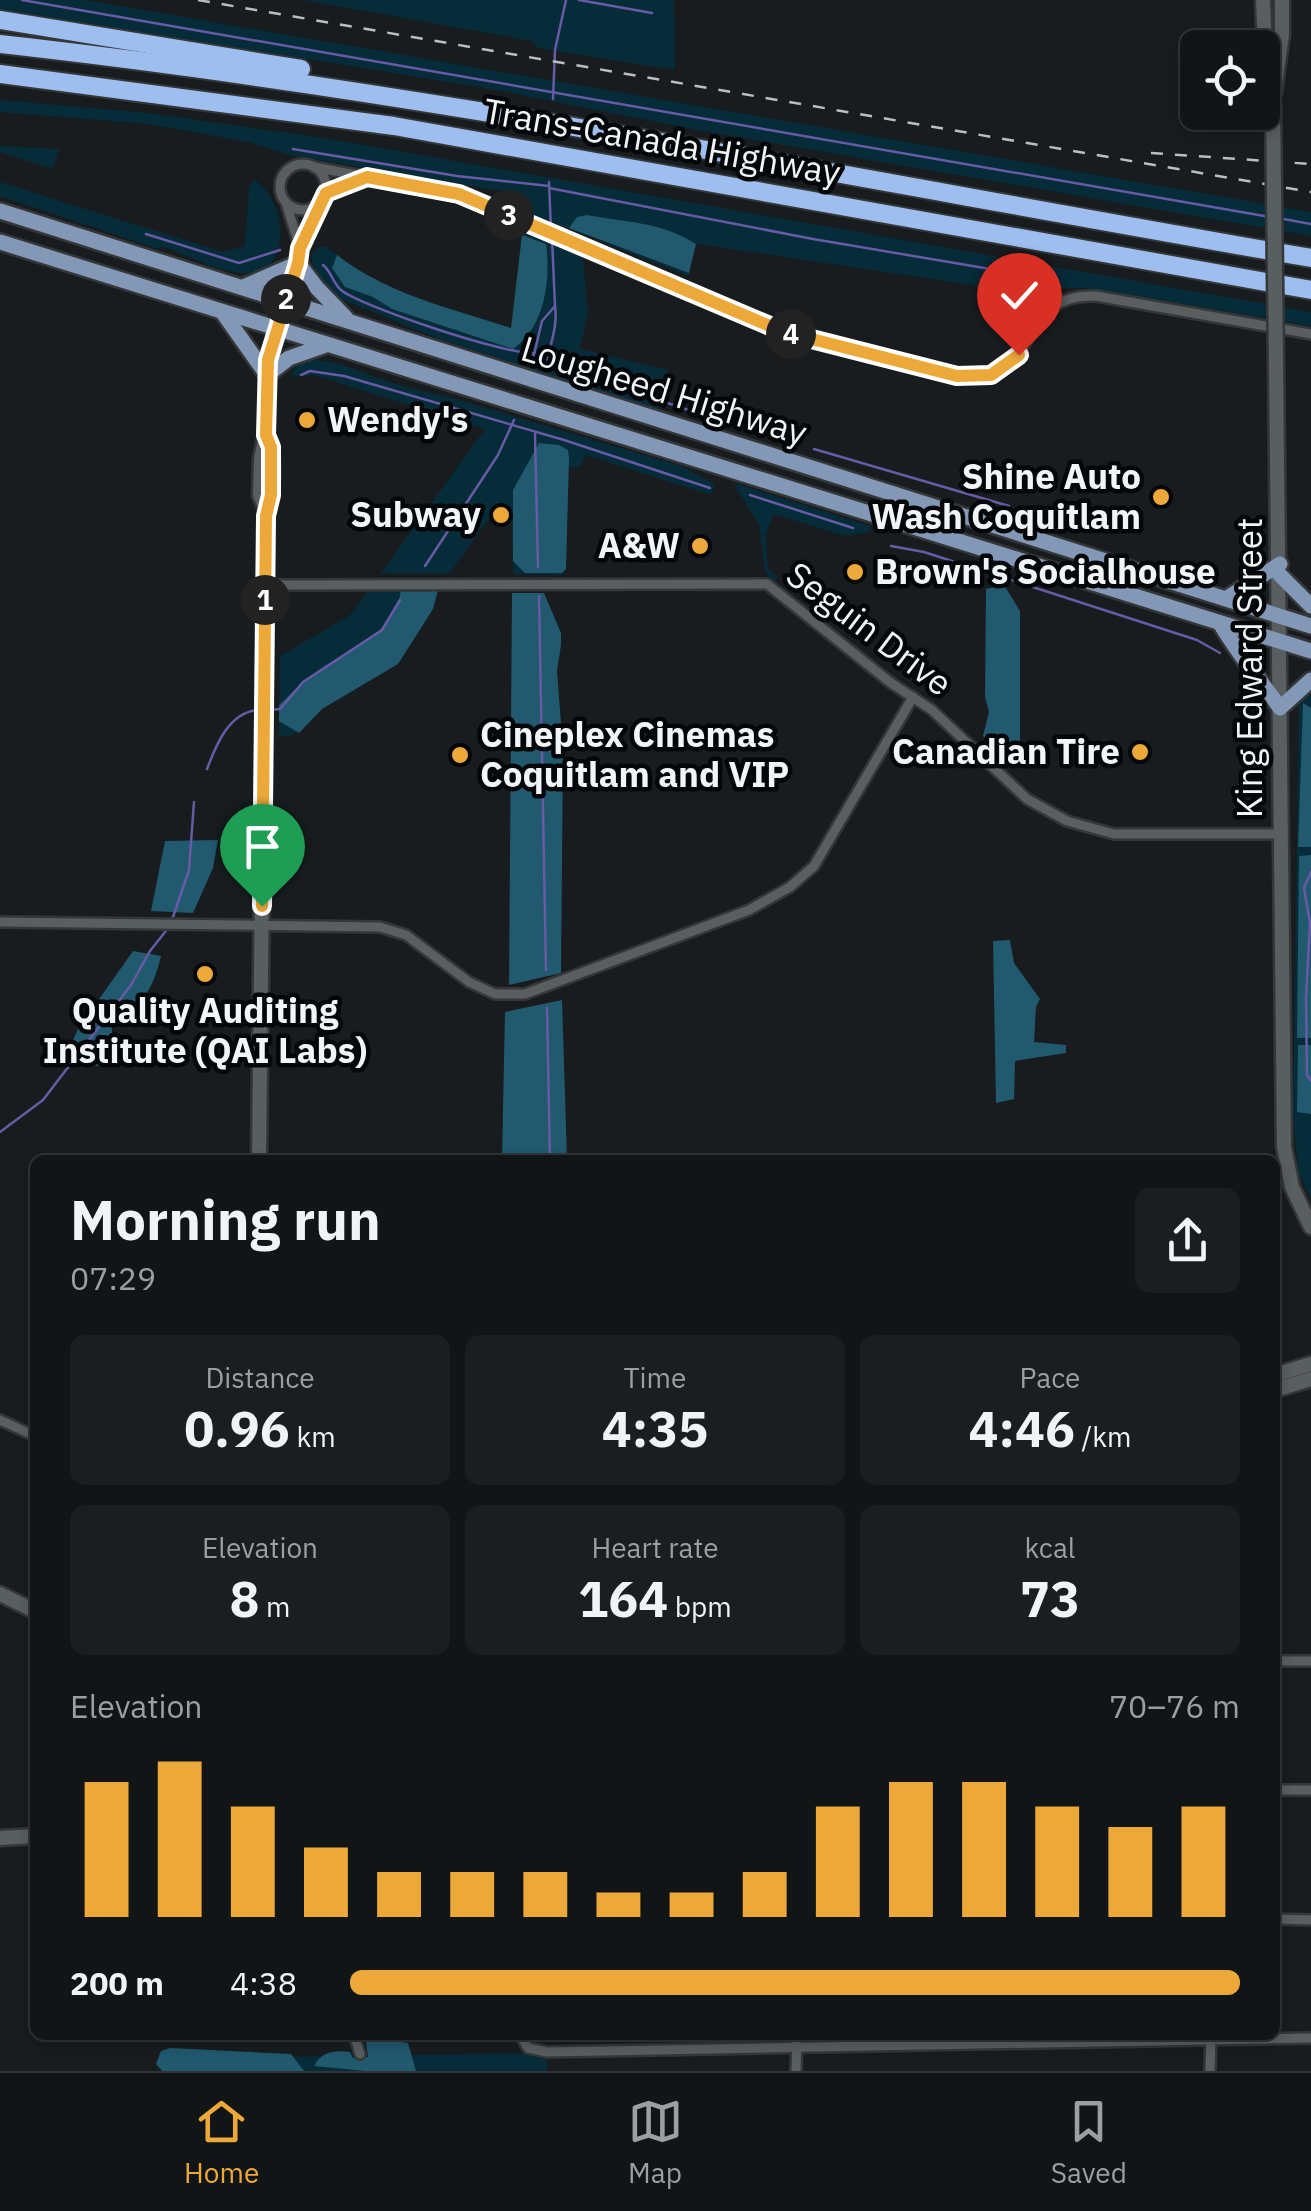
<!DOCTYPE html>
<meta charset="utf-8">
<style>
body{margin:0;font-family:"IBM Plex Sans",sans-serif;background:#1b1e1f;color:#f1f3f6;height:100vh;display:flex;flex-direction:column;font-size:38px;white-space:nowrap}
*{box-sizing:border-box;margin:0}
p{font-size:32px;color:#9c9fa1}
.icon{flex:none;width:55px;height:55px;fill:none;stroke:currentColor;stroke-width:2;stroke-linecap:round;stroke-linejoin:round}
.map{position:relative;flex:1;overflow:hidden}
.panel{position:absolute;left:30px;top:1155px;width:1250px;height:885px;display:flex;flex-direction:column;background:#121516;border-radius:15px;box-shadow:0 5px 15px #0003,0 0 0 2px #313435}
.panel>*{flex:none}
.tools{position:absolute;left:1180px;top:30px;display:grid;gap:20px}
.tools a{display:grid;place-items:center;width:100px;height:100px;border-radius:15px;background:#121516;box-shadow:0 5px 15px #0003,0 0 0 2px #313435;font-size:50px}
.pin{position:absolute;display:grid;place-items:center;width:85px;height:85px;color:#fff;margin:-102px -42px;border-radius:50% 50% 50% 0;rotate:-45deg;box-shadow:0 0 10px #0007}
.pin .icon{rotate:45deg}
.km{position:absolute;width:50px;height:50px;margin:-25px;border-radius:50%;background:#222;color:#fff;font-size:28px;line-height:50px;text-align:center}
.round{display:grid;place-items:center;flex:none;width:105px;height:105px;border-radius:15px;background:#1b1e1f}
.head{display:flex;align-items:center;justify-content:space-between;height:170px;padding:0 40px}
h1{font-size:55px;font-weight:700;line-height:75px}
.metrics{display:grid;grid-template-columns:repeat(3,1fr);gap:15px;height:170px;padding:10px 40px}
.metrics div{display:grid;align-content:center;border-radius:15px;background:#1b1e1f;text-align:center}
.metrics b{font-size:50px;font-weight:700}
.metrics small{font-size:28px;font-weight:400}
.metrics p{font-size:28px}
.chart{height:280px;padding:20px 40px}
.chart p{display:flex;justify-content:space-between}
.chart svg{width:100%;height:180px;margin-top:10px;stroke:#eca93a;stroke-width:6}
ul{padding:0 40px;list-style:none;font-size:32px}
li{display:grid;grid-template-columns:160px 120px 1fr;align-items:center;height:75px}
li i{height:25px;border-radius:12px;background:#eca93a}
.tabs{display:flex;justify-content:space-around;align-items:center;height:140px;border-top:2px solid #313435;background:#121516;font-size:28px;color:#9c9fa1}
.tabs a{display:grid;justify-items:center;gap:5px}
.tabs .active{color:#eca93a}
.map>svg:first-child{display:block}
.green{fill:#062b39}
.forest{fill:#21596f}
.lines{fill:none;stroke-linecap:round;stroke-linejoin:round}
.stream{stroke:#675ba5;stroke-width:2.5}
.street-casing{stroke:#343638;stroke-width:14}
.secondary-casing{stroke:#343638;stroke-width:19}
.primary-casing{stroke:#343638;stroke-width:20}
.highway-casing{stroke:#343638;stroke-width:22}
.street{stroke:#595e61;stroke-width:9}
.secondary{stroke:#595e61;stroke-width:14}
.primary{stroke:#8298b6;stroke-width:15}
.highway{stroke:#9dbeef;stroke-width:18}
.rail{stroke:#bbbfc1;stroke-width:2.5;stroke-dasharray:12 12;stroke-linecap:butt}
.secondary-bridge-casing{stroke:#343638;stroke-width:19;stroke-linecap:butt}
.secondary-bridge{stroke:#595e61;stroke-width:14}
.route-casing{stroke:#fff;stroke-width:20}
.route{stroke:#eca93a;stroke-width:12}
.poi-dot{fill:#eca93a;stroke:#050607;stroke-width:4}
.labels{text-anchor:middle;stroke-width:9;stroke-linejoin:round;paint-order:stroke}
.street-label{font-size:35px;fill:#f2f5f7;stroke:#050607}
.poi-label{font-size:35px;font-weight:bold;fill:#f2f5f7;stroke:#050607;text-anchor:end}
</style>
<div class="map">
<svg width="1311" height="2071" viewBox="0 0 1311 2071">
<rect width="100%" height="100%" fill="#181c1e"/>
<g class="green">
<path d="M 0,0 L 86,0 L 1311,212 L 1311,236 L 703,131 L 485,88 L 0,9 Z"/>
<path d="M 303,0 L 674,0 L 675,70 L 538,48 L 532,41 Z"/>
<path d="M 0,100 L 149,113 L 325,138 L 1311,312 L 1311,326 L 1088,288 L 1057,288 L 1041,296 C 1030,293 1026,296 1015,297 C 1002,298 983,291 973,285 L 696,244 C 663,222 625,222 587,215 L 586,235 L 689,273 L 688,276 L 534,215 L 513,193 L 289,155 L 248,142 L 149,124 L 0,112 Z"/>
<path d="M 0,146 L 59,149 L 53,169 L 0,152 Z"/>
<path d="M 254,180 C 284,196 296,268 250,273 C 220,275 186,254 161,246 L 158,249 L 0,196 L 0,182 L 223,252 L 245,246 L 249,187 Z"/>
<path d="M 523,230 L 583,258 L 588,312 L 580,349 L 668,370 L 660,411 L 436,338 L 341,299 C 323,289 313,274 311,255 L 320,247 L 327,247 L 366,277 L 394,291 L 511,328 L 519,278 L 521,231 Z"/>
<path d="M 308,360 C 337,359 357,371 384,380 C 405,387 425,392 446,396 L 681,466 L 715,484 L 711,495 L 586,455 L 581,466 L 567,468 L 566,569 L 563,575 L 513,574 L 511,510 L 496,509 L 449,574 L 381,573 L 485,429 L 314,375 L 291,377 L 296,363 Z"/>
<path d="M 738,484 L 870,526 L 871,531 L 845,536 L 774,514 L 766,534 L 768,569 L 778,577 L 774,581 L 765,572 L 759,525 L 735,486 Z"/>
<path d="M 369,590 L 438,590 L 388,658 L 317,699 L 293,735 L 279,737 L 280,656 L 350,615 Z"/>
<path d="M 1311,693 L 1311,1198 L 1298,1172 L 1293,1112 L 1299,705 Z"/>
<path d="M 547,2053 L 547,2071 L 268,2071 L 268,2057 Z"/>
</g>
<g class="forest">
<path d="M 587,215 C 625,222 663,222 696,244 L 689,273 L 569,228 L 577,217 Z"/>
<path d="M 522,235 L 546,244 C 551,279 545,328 513,349 L 392,309 L 373,297 L 345,287 L 332,268 L 337,255 C 389,295 450,308 511,328 Z"/>
<path d="M 539,443 L 559,445 L 568,450 L 569,459 L 566,569 L 562,573 L 525,573 L 513,561 L 513,490 Z"/>
<path d="M 1004,585 L 1020,611 L 1020,740 L 1014,763 L 983,736 L 989,712 L 985,697 L 986,589 Z"/>
<path d="M 401,590 L 438,590 L 433,609 L 398,664 L 322,709 L 299,733 L 279,721 L 279,705 C 293,692 305,679 321,669 C 354,647 395,634 401,590 Z"/>
<path d="M 512,593 L 544,593 L 561,633 L 561,645 L 557,671 L 563,750 L 561,973 L 509,985 Z"/>
<path d="M 1303,703 L 1311,708 L 1311,847 L 1298,847 Z"/>
<path d="M 218,840 L 213,868 L 193,913 L 151,911 L 165,841 Z"/>
<path d="M 1311,855 L 1311,1038 L 1297,1038 L 1299,856 Z"/>
<path d="M 1010,940 L 1014,963 L 1040,999 L 1036,1007 L 1034,1042 L 1066,1045 L 1066,1053 L 1015,1061 L 1014,1099 L 996,1103 L 993,941 Z"/>
<path d="M 133,951 L 161,956 C 152,993 143,1002 112,1025 L 112,1058 L 99,1066 L 63,1063 L 78,1029 Z"/>
<path d="M 562,1000 L 567,1160 L 502,1160 L 505,1012 Z"/>
<path d="M 1298,1045 L 1311,1045 L 1311,1114 L 1297,1112 Z"/>
<path d="M 365,2035 L 400,2035 L 402,2042 L 408,2043 L 416,2071 L 365,2071 L 314,2066 C 322,2051 335,2050 350,2052 L 353,2058 L 368,2057 Z"/>
<path d="M 170,2048 L 291,2054 L 304,2071 L 162,2071 L 156,2064 L 161,2051 Z"/>
</g>
<g class="lines">
<g class="stream">
<path d="M 22,0 L 1270,217"/>
<path d="M 579,0 L 652,13"/>
<path d="M 553,99 L 555,50 L 566,0"/>
<path d="M 293,149 L 457,176 L 549,186"/>
<path d="M 549,182 L 551,230"/>
<path d="M 549,188 L 813,239 L 1002,271"/>
<path d="M 1278,218 L 1311,224"/>
<path d="M 146,234 L 239,263 L 280,250"/>
<path d="M 323,265 C 331,271 333,283 341,290 C 362,307 509,356 535,353"/>
<path d="M 555,306 C 558,324 551,341 548,358 L 579,374 L 707,416"/>
<path d="M 536,354 L 539,365 L 547,359"/>
<path d="M 532,363 L 542,321 L 555,306 L 552,238"/>
<path d="M 301,375 L 310,371 L 344,376 L 564,440 L 710,488"/>
<path d="M 535,434 L 538,567"/>
<path d="M 814,449 L 1009,506"/>
<path d="M 750,495 L 853,528"/>
<path d="M 1052,519 L 1081,528"/>
<path d="M 891,546 L 924,552 L 1197,640 L 1220,653"/>
<path d="M 425,566 L 498,455 L 514,420"/>
<path d="M 539,596 L 546,970"/>
<path d="M 271,710 L 280,709 L 303,682 L 382,630 L 400,600"/>
<path d="M 207,769 C 216,745 229,712 258,710"/>
<path d="M 1311,872 L 1304,888 L 1310,923 L 1306,998 L 1307,1075 L 1311,1081"/>
<path d="M 172,920 L 189,870 L 194,802"/>
<path d="M 547,1008 L 550,1160"/>
<path d="M 0,1132 L 43,1100 L 131,985 L 150,951 L 169,927"/>
</g>
<g class="street-casing">
<g id="street">
<circle cx="303" cy="187" r="23"/>
<path d="M 314,167 L 467,196 L 784,331 L 963,378 C 1043,382 1015,292 1096,296 L 1311,334"/>
<path d="M 326,193 L 364,178"/>
<path d="M 287,206 L 300,248"/>
<path d="M 285,302 L 300,248 L 318,206"/>
<path d="M 265,585 L 767,584 L 891,683 L 932,710 L 1027,799 L 1067,821 L 1114,834 L 1281,834"/>
<path d="M 0,922 L 380,927 L 406,935 L 469,982 L 495,994 L 525,994 L 749,910 L 790,887 L 814,866 L 913,697"/>
<path d="M 0,1420 L 35,1436"/>
<path d="M 1275,1661 L 1311,1661"/>
<path d="M 1275,1790 L 1311,1790"/>
<path d="M 1275,1919 L 1311,1920"/>
<path d="M 354,2035 L 360,2054"/>
<path d="M 520,2035 L 528,2048 L 547,2052 L 1311,2038"/>
<path d="M 796,2071 L 797,2035"/>
<path d="M 1210,2071 L 1211,2038"/>
</g>
</g>
<g class="secondary-casing">
<g id="secondary">
<path d="M 1263,0 L 1266,75 L 1273,104"/>
<path d="M 1274,93 L 1282,34 L 1282,0"/>
<path d="M 1276,362 L 1284,1147 L 1292,1187 L 1311,1227"/>
<path d="M 266,509 L 260,495 L 261,459 L 266,435 L 268,360 L 285,302"/>
<path d="M 259,1160 L 266,509 C 274,488 275,456 266,435"/>
<path d="M 1275,1375 L 1311,1364"/>
<path d="M 1275,1390 L 1311,1379"/>
<path d="M 0,1594 L 35,1611"/>
<path d="M 0,1838 L 35,1836"/>
</g>
</g>
<g class="primary-casing">
<g id="primary">
<path d="M 0,211 L 1311,626"/>
<path d="M 0,242 L 1311,651"/>
<path d="M 243,287 L 298,263 L 317,288 L 346,318"/>
<path d="M 223,313 L 267,375 L 289,358 L 326,345"/>
<path d="M 1280,575 L 1311,606"/>
<path d="M 1227,598 L 1280,564"/>
<path d="M 1220,623 C 1237,653 1260,679 1280,708 L 1311,680"/>
</g>
</g>
<g class="highway-casing">
<g id="highway">
<path d="M 0,20 L 301,69"/>
<path d="M 0,44 C 440,93 875,183 1311,258"/>
<path d="M 0,74 L 394,126 L 1311,290"/>
</g>
</g>
<use href="#street" class="street"/>
<use href="#secondary" class="secondary"/>
<use href="#primary" class="primary"/>
<use href="#highway" class="highway"/>
<g class="rail">
<path d="M 198,0 L 1311,192"/>
<path d="M 1151,153 L 1311,164"/>
</g>
<g class="secondary-bridge-casing">
<path id="secondary-bridge" d="M 1273,104 L 1276,362"/>
</g>
<use href="#secondary-bridge" class="secondary-bridge"/>
</g>
<g class="lines">
<g class="route-casing">
<path id="route" d="M 262,906 L 266,516 L 271,495 L 271,447 L 266,435 L 268,360 L 298,263 L 300,248 L 326,193 L 367,177 L 459,194 L 784,332 L 957,376 L 991,375 L 1019,355"/>
</g>
<use href="#route" class="route"/>
</g>
<g class="poi-dot">
<circle cx="307" cy="420" r="10"/>
<circle cx="1161" cy="497" r="10"/>
<circle cx="501" cy="515" r="10"/>
<circle cx="700" cy="546" r="10"/>
<circle cx="855" cy="572" r="10"/>
<circle cx="1140" cy="752" r="10"/>
<circle cx="460" cy="755" r="10"/>
<circle cx="205" cy="974" r="10"/>
</g>
<g class="labels">
<g class="street-label">
<text transform="translate(662 142) rotate(10)" y="12">Trans-Canada Highway</text>
<text transform="translate(664 391) rotate(17)" y="12">Lougheed Highway</text>
<text transform="translate(869 629) rotate(37)" y="12">Seguin Drive</text>
<text transform="translate(1250 668) rotate(-90)" y="12">King Edward Street</text>
</g>
<g class="poi-label">
<text x="327" y="432" text-anchor="start">Wendy's</text>
<text x="1141" y="489">Shine Auto<tspan x="1141" dy="40">Wash Coquitlam</tspan></text>
<text x="481" y="527">Subway</text>
<text x="680" y="558">A&amp;W</text>
<text x="875" y="584" text-anchor="start">Brown's Socialhouse</text>
<text x="480" y="747" text-anchor="start">Cineplex Cinemas<tspan x="480" dy="40">Coquitlam and VIP</tspan></text>
<text x="1120" y="764">Canadian Tire</text>
<text x="205" y="1023" text-anchor="middle">Quality Auditing<tspan x="205" dy="40">Institute (QAI Labs)</tspan></text>
</g>
</g>
</svg>
<div class="tools">
<a><svg class="icon" aria-label="locate" viewBox="0 0 24 24"><circle cx="12" cy="12" r="6"/><path d="M12 2v4M12 18v4M2 12h4M18 12h4"/></svg></a>
</div>
<div class="pin" style="left:262px;top:906px;background:#1e9e55"><svg class="icon" aria-label="arrive" viewBox="0 0 24 24"><path d="M6 21V4h12l-3 4 3 4H6"/></svg></div>
<div class="pin" style="left:1019px;top:355px;background:#d93025"><svg class="icon" aria-label="check" viewBox="0 0 24 24"><path d="M5 12l5 5 9-10"/></svg></div>
<b class="km" style="left:265px;top:600px">1</b>
<b class="km" style="left:286px;top:299px">2</b>
<b class="km" style="left:509px;top:215px">3</b>
<b class="km" style="left:791px;top:334px">4</b>
<section class="panel">
<div class="head"><div><h1>Morning run</h1><p>07:29</p></div><a class="round"><svg class="icon" aria-label="share" viewBox="0 0 24 24"><path d="M12 15V3M7 8l5-5 5 5M5 13v7h14v-7"/></svg></a></div>
<div class="metrics">
<div><p>Distance</p><b>0.96<small> km</small></b></div>
<div><p>Time</p><b>4:35</b></div>
<div><p>Pace</p><b>4:46<small> /km</small></b></div>
</div>
<div class="metrics">
<div><p>Elevation</p><b>8<small> m</small></b></div>
<div><p>Heart rate</p><b>164<small> bpm</small></b></div>
<div><p>kcal</p><b>73</b></div>
</div>
<div class="chart"><p><span>Elevation</span>70–76 m</p>
<svg viewBox="0 0 160 44" preserveAspectRatio="none"><path d="M5 44V11M15 44V6M25 44V17M35 44V27M45 44V33M55 44V33M65 44V33M75 44V38M85 44V38M95 44V33M105 44V17M115 44V11M125 44V11M135 44V17M145 44V22M155 44V17"/></svg>
</div>
<ul>
<li><b>200 m</b>4:38<i style="width:100%"></i></li>
</ul>
</section>
</div>
<nav class="tabs">
<a class="active"><svg class="icon" aria-label="home" viewBox="0 0 24 24"><path d="M3 11l9-7 9 7M6 9v11h12V9"/></svg>Home</a>
<a><svg class="icon" aria-label="map" viewBox="0 0 24 24"><path d="M3 6l6-2 6 2 6-2v14l-6 2-6-2-6 2zM9 4v14M15 6v14"/></svg>Map</a>
<a><svg class="icon" aria-label="saved" viewBox="0 0 24 24"><path d="M7 4h10v16l-5-4-5 4z"/></svg>Saved</a>
</nav>
